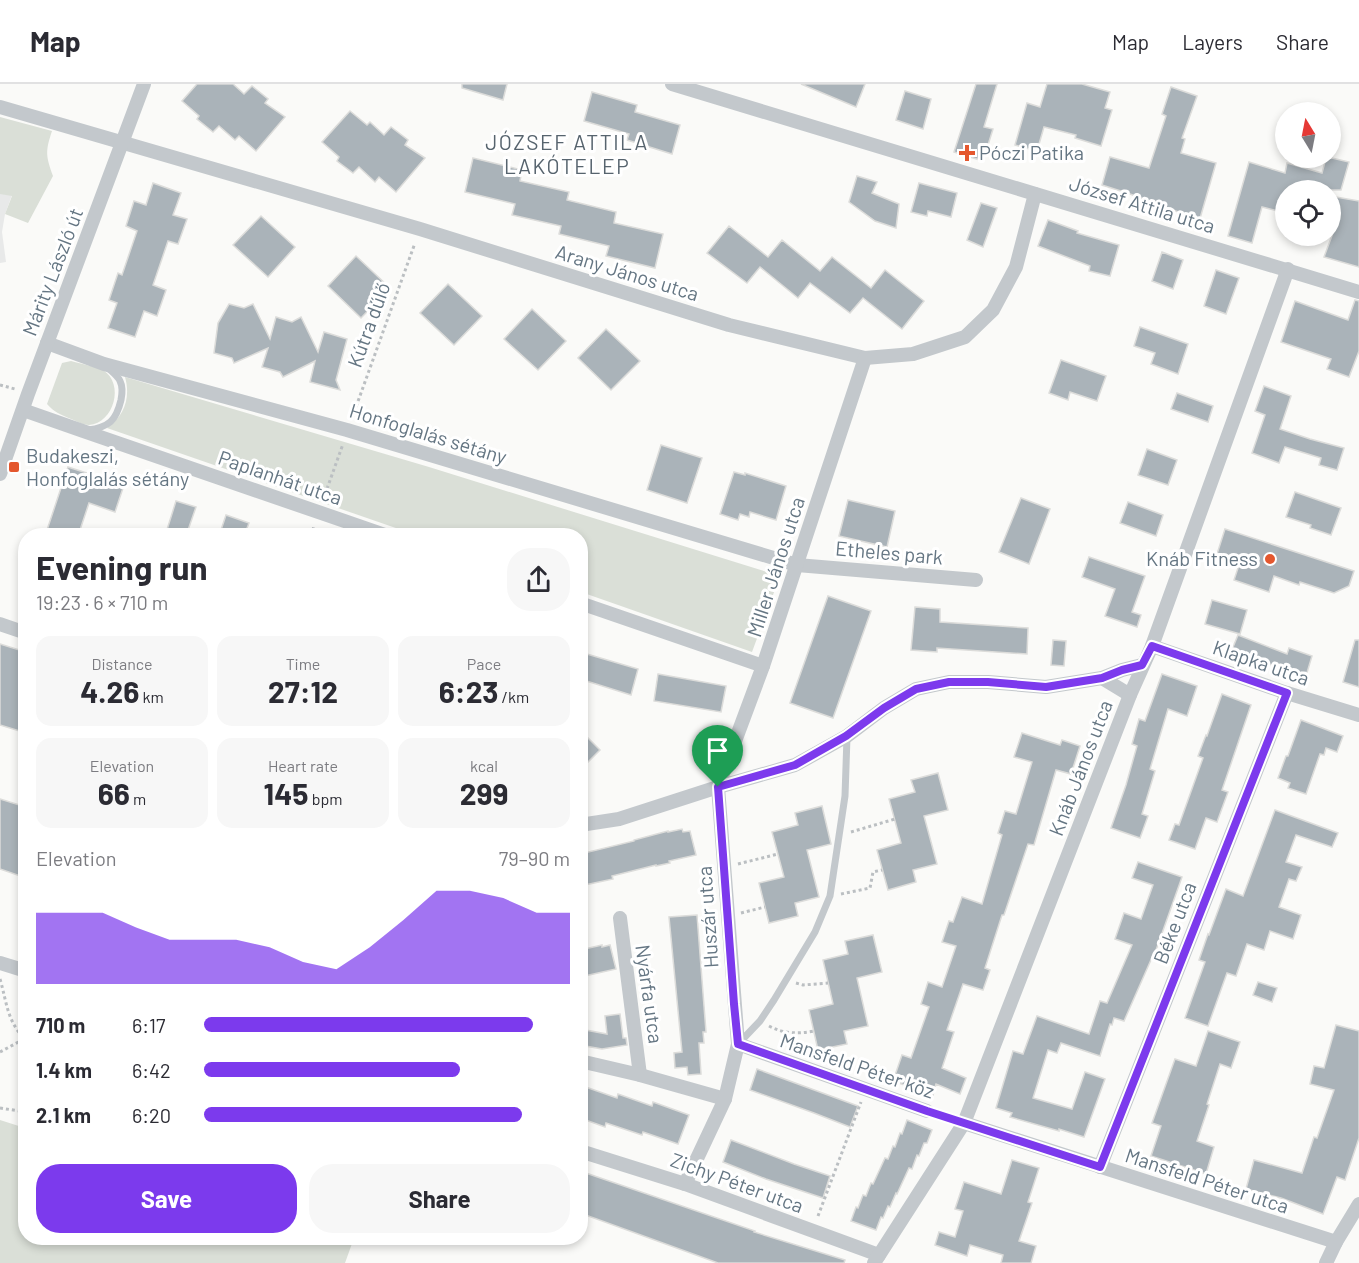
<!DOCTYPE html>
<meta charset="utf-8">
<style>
body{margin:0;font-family:Barlow,sans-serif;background:#f7f7f7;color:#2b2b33;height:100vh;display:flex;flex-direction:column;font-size:22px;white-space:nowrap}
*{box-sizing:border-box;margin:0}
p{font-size:20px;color:#7c7c81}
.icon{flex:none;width:33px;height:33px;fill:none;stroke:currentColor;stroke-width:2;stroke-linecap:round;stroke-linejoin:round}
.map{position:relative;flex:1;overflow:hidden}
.drawer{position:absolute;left:18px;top:444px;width:570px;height:717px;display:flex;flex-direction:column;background:#fff;border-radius:24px;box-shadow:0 3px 9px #0003}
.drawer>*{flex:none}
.needle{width:39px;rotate:350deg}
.controls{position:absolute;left:1275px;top:18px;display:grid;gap:12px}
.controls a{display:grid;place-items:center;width:66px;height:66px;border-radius:50%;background:#fff;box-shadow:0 3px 9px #0003;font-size:30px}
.pin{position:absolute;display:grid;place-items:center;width:51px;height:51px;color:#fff;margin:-62px -26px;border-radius:50% 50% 50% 0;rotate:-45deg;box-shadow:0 0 6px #0007}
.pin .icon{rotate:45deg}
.round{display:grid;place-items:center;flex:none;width:63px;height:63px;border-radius:24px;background:#f7f7f7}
.overview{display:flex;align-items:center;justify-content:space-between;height:102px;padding:0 18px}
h1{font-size:33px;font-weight:700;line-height:45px}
.metrics{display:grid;grid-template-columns:repeat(3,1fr);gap:9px;height:102px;padding:6px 18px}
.metrics div{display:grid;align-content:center;border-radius:15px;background:#f7f7f7;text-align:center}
.metrics b{font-size:30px;font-weight:700}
.metrics small{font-size:16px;font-weight:400}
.metrics p{font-size:16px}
.chart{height:168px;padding:12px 18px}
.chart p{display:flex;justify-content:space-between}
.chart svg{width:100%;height:108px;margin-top:6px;fill:#7c3aed;opacity:.7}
.cta{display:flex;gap:12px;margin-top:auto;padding:12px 18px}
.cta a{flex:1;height:69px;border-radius:24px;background:#7c3aed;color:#fff;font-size:24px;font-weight:700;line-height:69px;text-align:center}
.cta a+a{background:#f7f7f7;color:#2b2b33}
ul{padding:0 18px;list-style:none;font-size:20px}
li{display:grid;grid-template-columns:96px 72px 1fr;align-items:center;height:45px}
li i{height:15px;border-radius:8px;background:#7c3aed}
header{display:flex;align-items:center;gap:36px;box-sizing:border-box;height:84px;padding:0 30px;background:#fff;border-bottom:2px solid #e1e1e2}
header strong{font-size:28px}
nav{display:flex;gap:33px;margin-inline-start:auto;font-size:21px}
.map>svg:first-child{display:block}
.built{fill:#e8e9e9}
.green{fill:#dadfd7}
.building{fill:#aab3b9;stroke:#dcdcda;stroke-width:1.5}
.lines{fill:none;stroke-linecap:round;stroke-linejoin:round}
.path{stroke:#bbbfc2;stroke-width:3;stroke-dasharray:3 3;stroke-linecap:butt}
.lane{stroke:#c3c8cc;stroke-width:7}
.street{stroke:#c3c8cc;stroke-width:14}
.route-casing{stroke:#fff;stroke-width:12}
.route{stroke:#7c3aed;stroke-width:8}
.poi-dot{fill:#e4572e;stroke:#fff;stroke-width:2}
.labels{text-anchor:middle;stroke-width:6;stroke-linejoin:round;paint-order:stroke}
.poi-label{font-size:20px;fill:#657683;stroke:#fff;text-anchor:start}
.street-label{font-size:20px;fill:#657683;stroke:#fff}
.neighbourhood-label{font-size:21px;letter-spacing:1.5px;fill:#57646e;stroke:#fff}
</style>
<header>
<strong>Map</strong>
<nav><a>Map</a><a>Layers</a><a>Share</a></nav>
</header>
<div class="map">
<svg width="1359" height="1179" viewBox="0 0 1359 1179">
<rect width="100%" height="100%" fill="#fafaf8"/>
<path class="built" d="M 0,109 L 12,111 L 5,130 L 2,148 L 6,178 L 0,179 Z"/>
<g class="green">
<path d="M 0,33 L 52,47 C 45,68 46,72 53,92 L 28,139 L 5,130 L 12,112 L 0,110 Z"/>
<path d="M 71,277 C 80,280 95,282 103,286 C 125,300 114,339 89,341 C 83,341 76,337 71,335 C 61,331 54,328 47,320 L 62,279 Z"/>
<path d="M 125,293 L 429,383 L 780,492 L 752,568 L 581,508 L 580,452 L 416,451 L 107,344 C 124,332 131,314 125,293 Z"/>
<path d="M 0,1036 L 25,1044 L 26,1154 L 354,1154 L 345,1179 L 0,1179 Z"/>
</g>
<g class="building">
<path d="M 197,0 L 233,0 L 244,10 L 252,2 L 268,15 L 265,19 L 285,33 L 256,67 L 239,52 L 235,56 L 219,42 L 213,48 L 197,35 L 199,32 L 182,17 Z"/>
<path d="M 462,0 L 507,0 L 503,16 L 462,4 Z"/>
<path d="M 801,0 L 865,0 L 856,23 Z"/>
<path d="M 976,0 L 997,0 L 984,43 L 993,45 L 983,77 L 954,68 Z"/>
<path d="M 1047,0 L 1082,0 L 1110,8 L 1105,24 L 1112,26 L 1101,62 L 1075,54 L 1076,51 L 1044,43 L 1037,67 L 1015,61 L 1027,19 L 1040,23 Z"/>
<path d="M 1171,3 L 1197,12 L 1182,54 L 1185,55 L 1181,69 L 1216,79 L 1199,138 L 1180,133 L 1181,129 L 1130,110 L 1102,101 L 1110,73 L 1149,84 L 1166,32 L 1162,30 Z"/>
<path d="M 905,7 L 931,15 L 923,45 L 896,36 Z"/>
<path d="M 592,8 L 637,21 L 635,28 L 680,41 L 672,70 L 627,56 L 629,50 L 584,37 Z"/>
<path d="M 350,27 L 367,41 L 370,38 L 384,51 L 391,43 L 408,56 L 405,61 L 425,74 L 396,108 L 379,93 L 375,98 L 359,83 L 353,89 L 337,77 L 339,73 L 322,58 Z"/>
<path d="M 473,74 L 522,86 L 520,97 L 569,108 L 567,116 L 616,128 L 614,139 L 663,150 L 655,184 L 606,172 L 609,162 L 559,150 L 561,142 L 512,131 L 515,120 L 465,108 Z"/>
<path d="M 1326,74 L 1332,74 L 1349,78 L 1341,106 L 1286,106 L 1286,129 L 1262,123 L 1252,159 L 1228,152 L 1249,78 L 1285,89 L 1287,79 L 1322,89 Z"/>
<path d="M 857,92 L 877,98 L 872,109 L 899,120 L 896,144 L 875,137 L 849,118 Z"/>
<path d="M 153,99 L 181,109 L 173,131 L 187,135 L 178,160 L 168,157 L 153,201 L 166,206 L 157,232 L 144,227 L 135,253 L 108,244 L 117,219 L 109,216 L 118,189 L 122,191 L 137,147 L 126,142 L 134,117 L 146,121 Z"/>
<path d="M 919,99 L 957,109 L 951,133 L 928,127 L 927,132 L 911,128 Z"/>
<path d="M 1330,112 L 1359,117 L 1359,183 L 1324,173 L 1340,130 L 1330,127 Z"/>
<path d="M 981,119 L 997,124 L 983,163 L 967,156 Z"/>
<path d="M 261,132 L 295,163 L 268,193 L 233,161 Z"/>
<path d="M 1048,136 L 1078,147 L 1077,149 L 1119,161 L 1110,192 L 1089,187 L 1090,182 L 1038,162 Z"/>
<path d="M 729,142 L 768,173 L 782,156 L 820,187 L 832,173 L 871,204 L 885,186 L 924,217 L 902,245 L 863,214 L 850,229 L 810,199 L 798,214 L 760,183 L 747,199 L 707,169 Z"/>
<path d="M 1162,168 L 1183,176 L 1173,205 L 1152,197 Z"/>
<path d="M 356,172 L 390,204 L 361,234 L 328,202 Z"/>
<path d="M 1216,186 L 1239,194 L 1226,230 L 1204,222 Z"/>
<path d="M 448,200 L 482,232 L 454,261 L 420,229 Z"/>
<path d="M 1355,216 L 1359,217 L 1359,267 L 1349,293 L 1327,285 L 1331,275 L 1281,258 L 1295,217 L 1348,236 Z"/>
<path d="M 229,220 L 244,224 L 253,220 L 270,255 L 276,233 L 292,238 L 301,233 L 318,268 L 324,248 L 347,255 L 336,296 L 340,306 L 310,298 L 315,277 L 283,293 L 280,288 L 262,283 L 268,264 L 234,279 L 232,274 L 214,269 L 218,239 Z"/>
<path d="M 532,225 L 566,257 L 538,286 L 504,255 Z"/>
<path d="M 1140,243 L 1188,260 L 1178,290 L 1151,280 L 1155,269 L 1134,262 Z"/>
<path d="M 606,245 L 640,277 L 611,306 L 578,274 Z"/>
<path d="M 1061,276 L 1106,292 L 1097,317 L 1070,308 L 1068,316 L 1049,309 Z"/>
<path d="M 1264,302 L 1291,312 L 1280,345 L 1310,355 L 1344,364 L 1337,386 L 1319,381 L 1321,374 L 1285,363 L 1279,379 L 1252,369 L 1265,331 L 1255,327 Z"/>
<path d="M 1177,309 L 1213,322 L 1208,338 L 1171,325 Z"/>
<path d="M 661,361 L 702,374 L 687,419 L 647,406 Z"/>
<path d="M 1147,365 L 1177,376 L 1168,401 L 1138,391 Z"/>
<path d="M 68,383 L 124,401 L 115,428 L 89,419 L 78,452 L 45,452 Z"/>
<path d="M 734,388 L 745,391 L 745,389 L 786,402 L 776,436 L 750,428 L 749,433 L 740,430 L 738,436 L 720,430 Z"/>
<path d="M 1295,408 L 1341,424 L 1331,451 L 1310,444 L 1311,441 L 1286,433 Z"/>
<path d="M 1021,414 L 1050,425 L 1029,480 L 999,468 Z"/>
<path d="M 848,416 L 895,427 L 887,463 L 839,452 Z"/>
<path d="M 176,417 L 196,423 L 186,452 L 165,452 Z"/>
<path d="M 1128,418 L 1163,431 L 1156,452 L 1120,439 Z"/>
<path d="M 226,431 L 249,439 L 244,452 L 219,452 Z"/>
<path d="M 1225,445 L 1354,487 L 1349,502 L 1334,509 L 1300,498 L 1299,501 L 1274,492 L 1269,508 L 1234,496 L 1240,478 L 1217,470 Z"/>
<path d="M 1089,473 L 1145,492 L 1132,528 L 1141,531 L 1137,543 L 1105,532 L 1115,505 L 1082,493 Z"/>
<path d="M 828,512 L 871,527 L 833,634 L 790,619 Z"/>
<path d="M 1212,516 L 1247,526 L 1240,550 L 1205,540 Z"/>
<path d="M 915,523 L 940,525 L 940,538 L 1028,544 L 1027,570 L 937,564 L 937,568 L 911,566 Z"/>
<path d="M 1238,551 L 1287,570 L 1289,564 L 1312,572 L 1306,592 L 1263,578 L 1262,580 L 1231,568 Z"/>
<path d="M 1053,556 L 1066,557 L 1064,582 L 1051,581 Z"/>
<path d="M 1355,556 L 1359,556 L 1359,603 L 1343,598 Z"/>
<path d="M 0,560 L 26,568 L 26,649 L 0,641 Z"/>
<path d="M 580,568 L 638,585 L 631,611 L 580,595 Z"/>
<path d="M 658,590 L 726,602 L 721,628 L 654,617 Z"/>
<path d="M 1162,590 L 1197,602 L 1187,632 L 1168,625 L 1150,685 L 1155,687 L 1142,730 L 1148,732 L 1140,754 L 1111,744 L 1126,701 L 1137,662 L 1132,660 L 1139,635 L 1145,637 Z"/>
<path d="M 1222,610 L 1251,621 L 1222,706 L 1228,708 L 1217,738 L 1206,734 L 1195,765 L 1169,756 L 1175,740 L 1179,741 L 1203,674 L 1198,672 L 1206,651 L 1207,652 Z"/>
<path d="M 1301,636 L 1343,652 L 1337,668 L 1326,664 L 1324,671 L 1320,670 L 1306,710 L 1288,704 L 1290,699 L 1278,694 L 1286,672 L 1288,672 Z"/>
<path d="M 580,646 L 600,666 L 580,686 Z"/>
<path d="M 1022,649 L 1060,661 L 1062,656 L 1080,662 L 1071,690 L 1056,686 L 1034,761 L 1028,760 L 1004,831 L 1002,831 L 985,884 L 990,886 L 983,906 L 963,900 L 947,946 L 954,948 L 942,984 L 966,994 L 960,1010 L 936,1000 L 933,1011 L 893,997 L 902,971 L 911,974 L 929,923 L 921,920 L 928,898 L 942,903 L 956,862 L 942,858 L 949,837 L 953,838 L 962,813 L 982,820 L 1002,751 L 998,749 L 1005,727 L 1016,730 L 1032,678 L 1014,673 Z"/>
<path d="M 938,689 L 948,726 L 924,732 L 937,780 L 913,786 L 916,798 L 888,806 L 877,766 L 901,759 L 889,715 L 915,708 L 911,696 Z"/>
<path d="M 0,715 L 26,723 L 26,794 L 0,785 Z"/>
<path d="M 822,722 L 831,760 L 807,766 L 819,813 L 795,819 L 798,832 L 769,839 L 759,799 L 784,793 L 772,748 L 798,741 L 795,729 Z"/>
<path d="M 1275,726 L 1338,749 L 1332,763 L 1296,751 L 1286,778 L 1302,783 L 1296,797 L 1289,795 L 1279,823 L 1301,831 L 1293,855 L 1270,847 L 1264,866 L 1247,860 L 1236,892 L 1227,889 L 1208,942 L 1185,934 L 1205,878 L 1199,876 L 1208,850 L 1209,851 L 1226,805 L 1243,812 Z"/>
<path d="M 682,745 L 683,748 L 690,747 L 696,771 L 669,777 L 670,779 L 656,782 L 656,781 L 612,792 L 613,795 L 580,802 L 580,770 L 634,757 L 634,756 L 668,747 L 668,748 Z"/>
<path d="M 1138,778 L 1182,793 L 1155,869 L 1154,869 L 1124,937 L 1114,934 L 1112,941 L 1110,940 L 1100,972 L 1061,959 L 1057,969 L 1048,966 L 1033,1014 L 1072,1025 L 1085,988 L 1105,995 L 1084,1053 L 1059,1045 L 1059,1047 L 1010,1033 L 1012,1029 L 996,1024 L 1013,967 L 1023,970 L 1037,932 L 1089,950 L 1100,917 L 1107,919 L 1132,861 L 1115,855 L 1124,829 L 1141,835 L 1153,801 L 1132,794 Z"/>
<path d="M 697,831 L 706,948 L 703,948 L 704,959 L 699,959 L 701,990 L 688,991 L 687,983 L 675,984 L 674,969 L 682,968 L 669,833 Z"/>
<path d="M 873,851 L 882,888 L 857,894 L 868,942 L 844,947 L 847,960 L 818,966 L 809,926 L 833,920 L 823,876 L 848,870 L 845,857 Z"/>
<path d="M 602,861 L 602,863 L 610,861 L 616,885 L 580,893 L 580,866 Z"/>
<path d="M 1258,898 L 1277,904 L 1272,918 L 1253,911 Z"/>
<path d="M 620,930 L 623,954 L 626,954 L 627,961 L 602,965 L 580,961 L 580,945 L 607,950 L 605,932 Z"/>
<path d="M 1336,941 L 1359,947 L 1359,1054 L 1345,1096 L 1337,1093 L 1323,1130 L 1281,1114 L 1246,1105 L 1254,1076 L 1302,1089 L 1314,1053 L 1317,1054 L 1334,1006 L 1310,1000 L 1314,982 L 1324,984 Z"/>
<path d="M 1208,947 L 1240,958 L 1231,984 L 1220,980 L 1207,1020 L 1209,1021 L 1197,1057 L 1214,1063 L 1206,1090 L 1151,1072 L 1161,1042 L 1152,1039 L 1175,975 L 1196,982 Z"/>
<path d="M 757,985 L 858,1022 L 850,1043 L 814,1029 L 750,1006 Z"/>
<path d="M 580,1001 L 617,1014 L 618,1010 L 652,1022 L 653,1018 L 689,1031 L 678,1060 L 643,1048 L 642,1051 L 606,1039 L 605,1043 L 580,1034 Z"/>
<path d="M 907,1036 L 932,1046 L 927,1059 L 924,1059 L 919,1072 L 917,1071 L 912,1085 L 909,1084 L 897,1110 L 896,1109 L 890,1123 L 888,1122 L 883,1134 L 881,1133 L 876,1146 L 851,1137 L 856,1123 L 858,1124 L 863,1111 L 866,1112 L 871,1099 L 873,1100 L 885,1074 L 888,1075 L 893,1062 L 895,1063 L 900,1049 L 902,1050 Z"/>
<path d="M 731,1056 L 794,1080 L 830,1092 L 823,1114 L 766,1095 L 723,1078 Z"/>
<path d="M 1012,1076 L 1039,1084 L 1028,1118 L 1032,1119 L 1019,1157 L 1036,1162 L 1031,1179 L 1001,1179 L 1003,1171 L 970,1161 L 967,1172 L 935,1161 L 939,1148 L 955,1153 L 963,1127 L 955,1125 L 964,1098 L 1001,1110 Z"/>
<path d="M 580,1087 L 755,1147 L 754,1148 L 845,1176 L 844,1179 L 718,1179 L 580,1129 Z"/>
</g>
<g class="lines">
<g class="path">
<path d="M 0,301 L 15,305"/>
<path d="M 352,334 L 415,159"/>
<path d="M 323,416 L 343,360"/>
<path d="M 311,452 L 314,442"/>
<path d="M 851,748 L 895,735"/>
<path d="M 738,780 L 778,770"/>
<path d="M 841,810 L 870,804 L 873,788 L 882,786"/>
<path d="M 741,829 L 765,823"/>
<path d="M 0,895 C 7,919 7,938 26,956"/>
<path d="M 796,899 L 803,901 L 828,899"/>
<path d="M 769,942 C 784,950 798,950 814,947"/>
<path d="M 0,968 L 24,955"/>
<path d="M 0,1024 L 26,1028"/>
<path d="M 818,1132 L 861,1018"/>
</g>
<g class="lane">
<path d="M 88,346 C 109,343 116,337 121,316 C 122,311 123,303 120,297 C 118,292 111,287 107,283"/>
<path d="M 740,958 L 760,937 L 774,916 L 815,848 L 830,812 L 845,712 L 847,653"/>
</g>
<g class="street">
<path d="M 672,0 L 1359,208"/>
<path d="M 0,23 L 420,145 L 729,241 L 865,274 L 913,270 L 965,253 L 993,226 L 1016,183 L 1035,110"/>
<path d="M 47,259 L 104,280 L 347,346 L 797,481 L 976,496"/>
<path d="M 23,326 L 83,347 L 388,452"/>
<path d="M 0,390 L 28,310 L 144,0"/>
<path d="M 580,519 L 763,582"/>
<path d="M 0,540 L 26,549"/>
<path d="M 1152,562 L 1287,609 L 1359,631"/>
<path d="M 1102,594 L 1130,611"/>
<path d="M 580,741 L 619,735 L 718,703 L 795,681 L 847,652 L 884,624 L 916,605 L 949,598 L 988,598 L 1046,603 L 1102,594 L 1122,586 L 1142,581"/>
<path d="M 620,834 L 640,991"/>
<path d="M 0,879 L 26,887"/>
<path d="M 738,960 L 927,1027"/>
<path d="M 580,977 L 640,991 L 725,1015"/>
<path d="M 964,1039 L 1336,1158"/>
<path d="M 580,1067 L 685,1100 L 879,1171"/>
<path d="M 1100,1083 L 1287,609"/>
<path d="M 685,1100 L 725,1015 L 738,960 L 718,703 L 763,582 L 865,274"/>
<path d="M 874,1179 L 964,1039 L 1130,611 L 1152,562 L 1288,185"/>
<path d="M 1326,1179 L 1336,1158 L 1359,1120"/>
</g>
</g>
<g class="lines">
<g class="route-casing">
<path id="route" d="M 1152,562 L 1287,609 L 1100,1083 L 927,1027 L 738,960 L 734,920 L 718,703 L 795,681 L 846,652 L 884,624 L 916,605 L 949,598 L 988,598 L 1046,603 L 1102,594 L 1122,586 L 1142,581 Z"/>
</g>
<use href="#route" class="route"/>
</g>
<g class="poi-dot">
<path d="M964 60h6v6h6v6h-6v6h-6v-6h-6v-6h6z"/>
<rect x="8" y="377" width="12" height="12" rx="3"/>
<circle cx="1270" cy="475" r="6"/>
</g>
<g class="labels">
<g class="poi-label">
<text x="979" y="76">Póczi Patika</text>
<text x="26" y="379">Budakeszi,<tspan x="26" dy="23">Honfoglalás sétány</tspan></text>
<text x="1258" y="482" text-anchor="end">Knáb Fitness</text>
</g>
<g class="street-label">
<text transform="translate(1142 121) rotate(17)" y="7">József Attila utca</text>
<text transform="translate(53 188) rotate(-69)" y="7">Márity László út</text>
<text transform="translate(627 189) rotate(17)" y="7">Arany János utca</text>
<text transform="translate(369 241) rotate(-70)" y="7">Kútra dűlő</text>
<text transform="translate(428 350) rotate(17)" y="7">Honfoglalás sétány</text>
<text transform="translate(280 394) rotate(19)" y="7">Paplanhát utca</text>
<text transform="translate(889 469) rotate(5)" y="7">Etheles park</text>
<text transform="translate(776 483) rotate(-72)" y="7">Miller János utca</text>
<text transform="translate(1261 579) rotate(19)" y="7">Klapka utca</text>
<text transform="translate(1081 684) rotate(-69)" y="7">Knáb János utca</text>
<text transform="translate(708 833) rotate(-94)" y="7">Huszár utca</text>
<text transform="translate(1175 839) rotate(-69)" y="7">Béke utca</text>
<text transform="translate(649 910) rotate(82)" y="7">Nyárfa utca</text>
<text transform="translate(857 982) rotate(19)" y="7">Mansfeld Péter köz</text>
<text transform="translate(1207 1097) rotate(18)" y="7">Mansfeld Péter utca</text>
<text transform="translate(737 1099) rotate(20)" y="7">Zichy Péter utca</text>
</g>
<g class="neighbourhood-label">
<text x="567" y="66">JÓZSEF ATTILA<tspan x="567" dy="24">LAKÓTELEP</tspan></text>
</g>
</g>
</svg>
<div class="controls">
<a><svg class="needle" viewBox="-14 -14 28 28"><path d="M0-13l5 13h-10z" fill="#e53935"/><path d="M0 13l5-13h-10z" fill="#7c7c81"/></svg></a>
<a><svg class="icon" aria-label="locate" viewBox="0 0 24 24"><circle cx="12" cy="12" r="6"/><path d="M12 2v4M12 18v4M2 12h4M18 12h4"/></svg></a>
</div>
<div class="pin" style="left:718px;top:703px;background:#1e9e55"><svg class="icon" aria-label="arrive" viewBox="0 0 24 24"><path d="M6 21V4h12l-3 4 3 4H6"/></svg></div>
<section class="drawer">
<div class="overview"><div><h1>Evening run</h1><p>19:23 · 6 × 710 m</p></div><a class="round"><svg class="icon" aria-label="share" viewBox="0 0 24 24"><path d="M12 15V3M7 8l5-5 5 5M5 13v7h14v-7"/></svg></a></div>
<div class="metrics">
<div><p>Distance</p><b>4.26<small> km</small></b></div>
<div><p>Time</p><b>27:12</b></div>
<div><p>Pace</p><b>6:23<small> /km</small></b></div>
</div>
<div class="metrics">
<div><p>Elevation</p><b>66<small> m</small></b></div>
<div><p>Heart rate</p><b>145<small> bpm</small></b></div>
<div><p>kcal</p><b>299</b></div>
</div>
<div class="chart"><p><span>Elevation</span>79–90 m</p>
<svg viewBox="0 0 160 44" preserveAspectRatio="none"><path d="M0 44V15L10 15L20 15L30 21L40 26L50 26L60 26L70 29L80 35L90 38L100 29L110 18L120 6L130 6L140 9L150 15L160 15V44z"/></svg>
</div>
<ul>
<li><b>710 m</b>6:17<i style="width:90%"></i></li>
<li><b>1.4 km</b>6:42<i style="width:70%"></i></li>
<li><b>2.1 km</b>6:20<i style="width:87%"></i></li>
</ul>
<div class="cta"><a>Save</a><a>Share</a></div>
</section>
</div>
